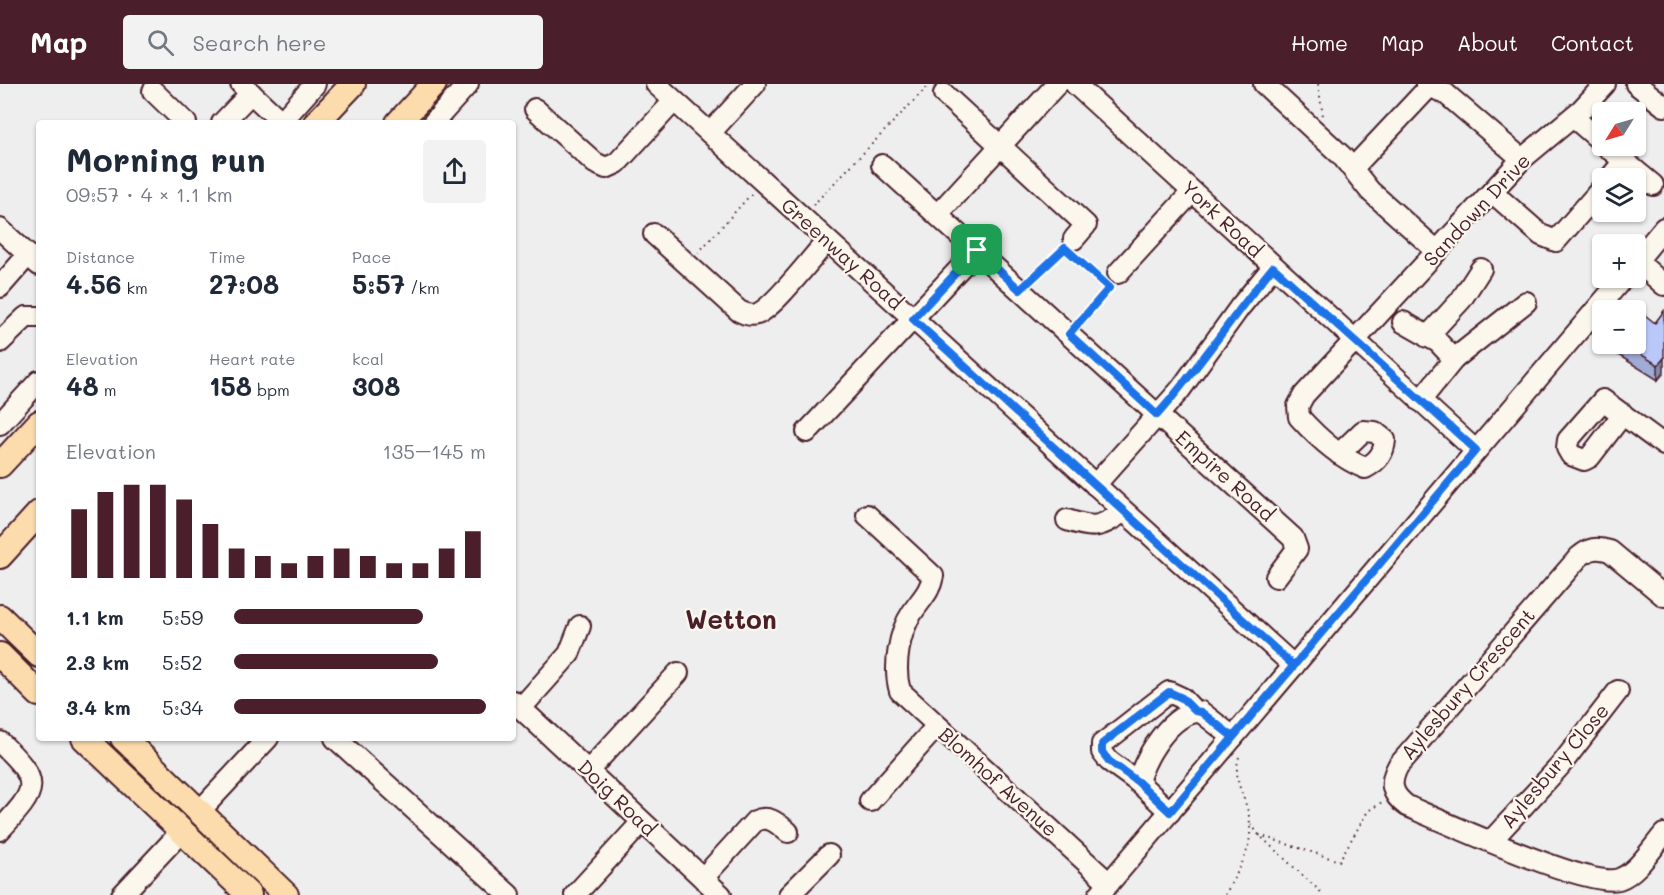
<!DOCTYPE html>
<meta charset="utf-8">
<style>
body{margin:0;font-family:Mali,sans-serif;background:#f2f2f3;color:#1f2937;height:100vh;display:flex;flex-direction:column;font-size:22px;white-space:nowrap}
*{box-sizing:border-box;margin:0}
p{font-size:20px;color:#747a83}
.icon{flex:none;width:33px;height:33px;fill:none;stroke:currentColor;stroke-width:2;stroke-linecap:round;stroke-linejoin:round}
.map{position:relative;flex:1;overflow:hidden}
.sheet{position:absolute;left:36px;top:36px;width:480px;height:621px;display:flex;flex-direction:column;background:#fff;border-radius:6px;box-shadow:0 2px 4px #0004}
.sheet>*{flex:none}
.needle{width:39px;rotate:233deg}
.fabs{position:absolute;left:1592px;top:18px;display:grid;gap:12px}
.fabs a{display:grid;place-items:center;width:54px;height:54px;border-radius:6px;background:#fff;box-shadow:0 2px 4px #0004;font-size:30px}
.pin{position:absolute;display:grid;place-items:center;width:51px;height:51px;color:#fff;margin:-26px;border-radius:12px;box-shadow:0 3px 9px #0006}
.round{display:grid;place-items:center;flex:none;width:63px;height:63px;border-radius:6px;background:#f2f2f3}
.headline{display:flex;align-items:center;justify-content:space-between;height:102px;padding:0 30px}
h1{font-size:33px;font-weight:800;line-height:45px}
.figures{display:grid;grid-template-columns:repeat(3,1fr);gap:9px;height:102px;padding:6px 30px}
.figures div{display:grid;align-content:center}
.figures b{font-size:26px;font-weight:800}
.figures small{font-size:16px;font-weight:400}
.figures p{font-size:16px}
.chart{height:168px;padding:12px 30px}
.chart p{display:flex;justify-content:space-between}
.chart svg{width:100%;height:108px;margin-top:6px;stroke:#4a1f2b;stroke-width:6}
ul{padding:0 30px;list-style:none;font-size:20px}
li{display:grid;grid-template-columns:96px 72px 1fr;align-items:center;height:45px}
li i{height:15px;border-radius:8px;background:#4a1f2b}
header{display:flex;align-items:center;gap:36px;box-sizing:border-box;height:84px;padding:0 30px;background:#4a1f2b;color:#fff}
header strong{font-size:28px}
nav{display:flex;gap:33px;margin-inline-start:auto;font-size:21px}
.search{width:420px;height:54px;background:#f2f2f3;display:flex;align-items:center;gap:15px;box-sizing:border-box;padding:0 21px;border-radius:6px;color:#747a83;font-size:22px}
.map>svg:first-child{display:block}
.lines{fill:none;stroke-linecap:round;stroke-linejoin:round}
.minor-casing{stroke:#4a1f2b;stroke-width:24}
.major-casing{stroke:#4a1f2b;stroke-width:28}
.path{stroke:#4a1f2b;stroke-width:2;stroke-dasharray:1.5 4.5;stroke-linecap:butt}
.minor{stroke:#fbf7ec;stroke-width:20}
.major{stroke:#fcdcac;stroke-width:24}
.wall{fill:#a0acd6;stroke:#4a1f2b;stroke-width:1.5}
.shaded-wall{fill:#828cae;stroke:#4a1f2b;stroke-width:1.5}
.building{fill:#bac8f9;stroke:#4a1f2b;stroke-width:1.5}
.route-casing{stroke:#fff;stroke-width:12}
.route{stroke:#1a73e8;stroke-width:8}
.labels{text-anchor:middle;stroke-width:4.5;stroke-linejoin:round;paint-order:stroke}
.street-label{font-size:20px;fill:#4a1f2b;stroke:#fbf7ec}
.district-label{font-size:26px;font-weight:bold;fill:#4a1f2b;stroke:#fbf7ec}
</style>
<header>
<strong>Map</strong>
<div class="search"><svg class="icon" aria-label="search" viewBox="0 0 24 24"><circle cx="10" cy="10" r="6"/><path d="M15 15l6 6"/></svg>Search here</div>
<nav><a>Home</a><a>Map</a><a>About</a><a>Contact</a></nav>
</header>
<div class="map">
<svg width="1664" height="811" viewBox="0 0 1664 811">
<rect width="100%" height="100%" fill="#eeeeef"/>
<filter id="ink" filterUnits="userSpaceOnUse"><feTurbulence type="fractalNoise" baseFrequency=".0167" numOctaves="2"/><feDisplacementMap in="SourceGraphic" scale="12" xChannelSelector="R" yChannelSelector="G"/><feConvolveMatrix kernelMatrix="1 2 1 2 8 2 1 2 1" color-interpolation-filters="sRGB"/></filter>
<g filter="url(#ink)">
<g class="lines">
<g class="minor-casing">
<g id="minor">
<path d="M 241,0 L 283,39"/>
<path d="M 656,0 L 1294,582"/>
<path d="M 1075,0 L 1475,366"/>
<path d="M 1264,0 L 1342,72 L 1370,107 L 1437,167"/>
<path d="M 1426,0 L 1446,10 L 1522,75"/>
<path d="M 1636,0 L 1664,22"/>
<path d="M 153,7 L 186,39"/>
<path d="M 944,10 L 1086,141 L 1074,155"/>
<path d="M 535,25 L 595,79 L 606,84 L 617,79 L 674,17"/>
<path d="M 1573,33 L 1602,58"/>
<path d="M 282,37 L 315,0"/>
<path d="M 222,39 L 251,9"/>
<path d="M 433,39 L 468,0"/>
<path d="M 710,49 L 755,0"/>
<path d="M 1606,62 L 1624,77 L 1610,94"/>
<path d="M 1624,77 L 1653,101"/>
<path d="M 882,81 L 1293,454 L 1297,465 L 1276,493"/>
<path d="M 1353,84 L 1430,2"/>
<path d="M 1492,108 L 1541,151 L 1556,157 L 1602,104"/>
<path d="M 938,130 L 1057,0"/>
<path d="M 0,145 L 39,181"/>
<path d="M 654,150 L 739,227 C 745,230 750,232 757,230 C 774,224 813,172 827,157"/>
<path d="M 1637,177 L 1664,201"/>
<path d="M 1635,179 L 1664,144"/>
<path d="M 1118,189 L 1192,108"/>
<path d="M 0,203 L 28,171"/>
<path d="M 1403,238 L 1438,258 L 1454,275 L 1420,317"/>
<path d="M 1427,253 L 1461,216 L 1481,185"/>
<path d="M 0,258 L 26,233 L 39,233"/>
<path d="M 1454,275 L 1526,218"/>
<path d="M 1623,330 L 1590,373 L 1584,376 L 1571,371 L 1567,364 L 1568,356 L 1603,316 L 1664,361"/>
<path d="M 0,340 L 39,297"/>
<path d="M 807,348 L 977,166"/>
<path d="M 1339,370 L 1363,347 L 1375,348 L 1385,356 C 1384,370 1377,378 1365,384 C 1340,374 1317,353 1299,333 L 1298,322 L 1304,311 L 1522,75 L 1581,26 L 1605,0"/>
<path d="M 1095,401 L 1180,306 L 1240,223 L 1273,183"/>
<path d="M 867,431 L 933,492 C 930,508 921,515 912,529 C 899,548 893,584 900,607 L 1109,799"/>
<path d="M 1067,436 C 1094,445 1100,444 1123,428"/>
<path d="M 1664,512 L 1610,467 C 1596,463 1590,464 1579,473 L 1398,682 C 1389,699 1391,710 1407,722 C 1442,737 1590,805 1619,795 C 1637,789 1652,764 1664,750"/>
<path d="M 513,617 L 721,811"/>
<path d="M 521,624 L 569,570 L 580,542"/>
<path d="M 335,654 L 509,811"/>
<path d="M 0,658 C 42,699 39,704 0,746"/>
<path d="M 589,686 L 678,589"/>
<path d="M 1138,698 C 1145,673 1171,627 1201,628 L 1233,653"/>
<path d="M 870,717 L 937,642"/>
<path d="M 1170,728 L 1138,698 L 1109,677 L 1102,668 L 1102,660 L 1169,608 L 1182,614 L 1195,628"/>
<path d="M 198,729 L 268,654"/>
<path d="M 1491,757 L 1560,682 L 1618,607"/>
<path d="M 703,794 L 755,737 C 769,731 776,738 788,748"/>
<path d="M 122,811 L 181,748"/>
<path d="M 575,811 L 642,738"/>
<path d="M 789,811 L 829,771"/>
<path d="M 1099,811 L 1623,194"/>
</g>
</g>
<g class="major-casing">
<g id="major">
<path d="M 316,39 L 353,0"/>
<path d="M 398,39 L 434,0"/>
<path d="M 0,381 L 39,339"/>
<path d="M 0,472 L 39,429"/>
<path d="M 0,533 L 39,571"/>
<path d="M 0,571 L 39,610"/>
<path d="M 84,654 L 249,811"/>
<path d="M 123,654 L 286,811"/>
</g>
</g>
<g class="path">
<path d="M 1318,0 L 1323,32"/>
<path d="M 813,121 L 930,0"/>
<path d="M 698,169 L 753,108"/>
<path d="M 1074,172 L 1105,200"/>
<path d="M 1033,194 L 1063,165"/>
<path d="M 1079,239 L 1110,202"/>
<path d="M 1251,740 L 1259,751 L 1324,811"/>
<path d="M 1259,751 L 1339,777 L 1368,727 L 1382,718"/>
<path d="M 1225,811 C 1237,788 1252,768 1250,741 C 1249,715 1231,700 1239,673"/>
</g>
<use href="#minor" class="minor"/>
<use href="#major" class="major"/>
</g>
<path class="wall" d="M 1664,227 L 1658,296 L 1607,264 L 1607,260 L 1635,260 L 1655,239 Z"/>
<path class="shaded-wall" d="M 1664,274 L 1664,289 L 1658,296 L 1658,281 Z"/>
<path class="building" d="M 1627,220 L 1631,220 L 1655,239 L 1664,227 L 1664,274 L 1658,281 L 1624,260 L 1635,260 L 1635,226 L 1622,226 Z"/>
</g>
<g class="lines" filter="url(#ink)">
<g class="route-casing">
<path id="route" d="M 977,166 L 913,235 L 1294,582 L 1233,653 L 1201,628 L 1195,627 L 1182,614 L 1169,608 L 1102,660 L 1102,668 L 1109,677 L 1138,698 L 1170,728 L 1476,366 L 1273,183 C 1233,231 1199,284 1157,331 L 1069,250 L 1109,204 L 1065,164 L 1020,206 L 977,166"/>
</g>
<use href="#route" class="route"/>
</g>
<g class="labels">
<g class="street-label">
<text transform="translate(1477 126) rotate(-47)" y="7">Sandown Drive</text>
<text transform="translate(1222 135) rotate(43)" y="7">York Road</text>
<text transform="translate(842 170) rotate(42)" y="7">Greenway Road</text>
<text transform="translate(1225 392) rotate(42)" y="7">Empire Road</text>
<text transform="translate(1468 600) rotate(-49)" y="7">Aylesbury Crescent</text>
<text transform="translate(1555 682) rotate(-50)" y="7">Aylesbury Close</text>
<text transform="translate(998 698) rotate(42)" y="7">Blomhof Avenue</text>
<text transform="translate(617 714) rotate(44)" y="7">Doig Road</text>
</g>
<g class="district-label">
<text x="731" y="545">Wetton</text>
</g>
</g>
</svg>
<div class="fabs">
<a><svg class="needle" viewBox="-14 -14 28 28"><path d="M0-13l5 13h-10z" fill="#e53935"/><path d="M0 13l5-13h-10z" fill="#747a83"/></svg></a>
<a><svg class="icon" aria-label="layers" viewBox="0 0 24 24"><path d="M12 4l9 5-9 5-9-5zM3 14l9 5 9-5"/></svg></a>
<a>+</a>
<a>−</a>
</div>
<div class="pin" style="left:977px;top:166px;background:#1e9e55"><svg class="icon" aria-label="arrive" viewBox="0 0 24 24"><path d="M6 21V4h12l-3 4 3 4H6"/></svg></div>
<section class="sheet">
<div class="headline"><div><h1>Morning run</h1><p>09:57 · 4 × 1.1 km</p></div><a class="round"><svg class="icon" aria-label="share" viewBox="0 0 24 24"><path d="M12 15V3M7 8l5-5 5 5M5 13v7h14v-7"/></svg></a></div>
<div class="figures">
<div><p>Distance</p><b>4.56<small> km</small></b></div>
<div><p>Time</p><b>27:08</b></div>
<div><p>Pace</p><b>5:57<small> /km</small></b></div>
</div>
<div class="figures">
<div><p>Elevation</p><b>48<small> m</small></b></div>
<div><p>Heart rate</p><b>158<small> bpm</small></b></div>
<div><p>kcal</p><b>308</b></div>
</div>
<div class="chart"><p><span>Elevation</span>135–145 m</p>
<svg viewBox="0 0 160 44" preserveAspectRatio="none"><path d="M5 44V16M15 44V9M25 44V6M35 44V6M45 44V12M55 44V22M65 44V32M75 44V35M85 44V38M95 44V35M105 44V32M115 44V35M125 44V38M135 44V38M145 44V32M155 44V25"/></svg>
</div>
<ul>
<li><b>1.1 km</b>5:59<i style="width:75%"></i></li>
<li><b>2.3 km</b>5:52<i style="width:81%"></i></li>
<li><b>3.4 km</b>5:34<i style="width:100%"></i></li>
</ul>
</section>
</div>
